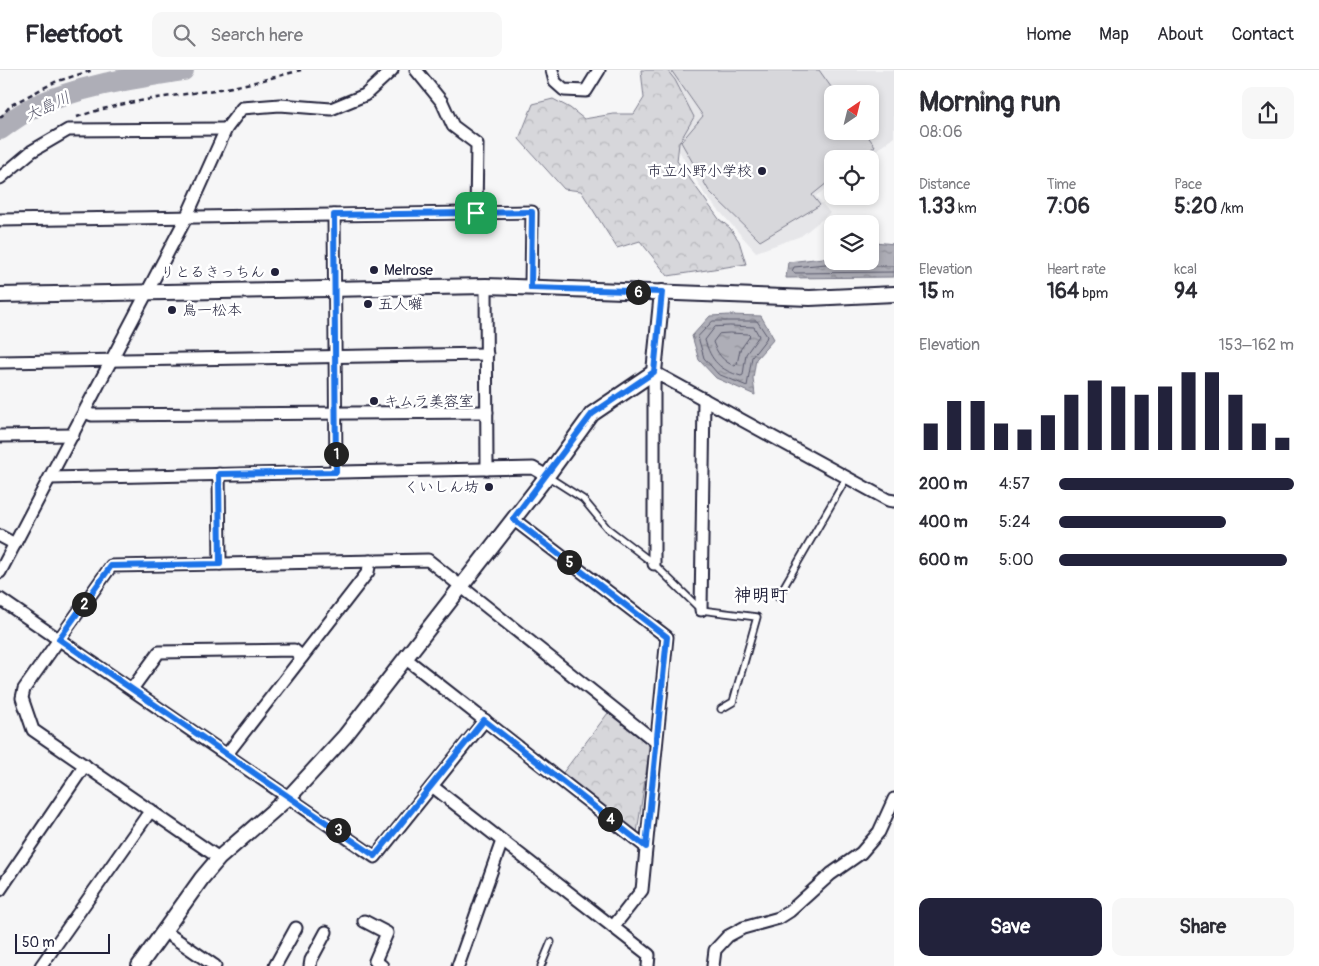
<!DOCTYPE html>
<meta charset="utf-8">
<style>
body{margin:0;font-family:Pangolin,"Klee One",sans-serif;background:#f7f7f7;color:#2b2b33;height:100vh;display:flex;flex-direction:column;font-size:19px;white-space:nowrap}
*{box-sizing:border-box;margin:0}
p{font-size:16px;color:#7c7c81}
.icon{flex:none;width:28px;height:28px;fill:none;stroke:currentColor;stroke-width:2;stroke-linecap:round;stroke-linejoin:round}
.map{position:relative;flex:1;overflow:hidden}
.details{display:flex;flex-direction:column;background:#fff;width:425px}
.details>*{flex:none}
.needle{width:32px;rotate:35deg}
.controls{position:absolute;left:824px;top:15px;display:grid;gap:10px}
.controls a{display:grid;place-items:center;width:55px;height:55px;border-radius:10px;background:#fff;box-shadow:0 2px 8px #0003;font-size:25px}
.scale{position:absolute;left:15px;bottom:12px;width:95px;box-sizing:border-box;padding-left:5px;border:2px solid #22223b;border-top:0;font-size:14px;line-height:18px;white-space:nowrap;color:#22223b;-webkit-text-stroke:4px #fff;paint-order:stroke}
.pin{position:absolute;display:grid;place-items:center;width:42px;height:42px;color:#fff;margin:-21px;border-radius:10px;box-shadow:0 2px 8px #0006}
.km{position:absolute;width:25px;height:25px;margin:-12px;border-radius:50%;background:#222;color:#fff;font-size:14px;line-height:25px;text-align:center}
.round{display:grid;place-items:center;flex:none;width:52px;height:52px;border-radius:10px;background:#f7f7f7}
.overview{display:flex;align-items:center;justify-content:space-between;height:85px;padding:0 25px}
h1{font-size:28px;font-weight:700;line-height:38px}
.figures{display:grid;grid-template-columns:repeat(3,1fr);gap:8px;height:85px;padding:5px 25px}
.figures div{display:grid;align-content:center}
.figures b{font-size:21px;font-weight:700}
.figures small{font-size:14px;font-weight:400}
.figures p{font-size:14px}
.chart{height:140px;padding:10px 25px}
.chart p{display:flex;justify-content:space-between}
.chart svg{width:100%;height:90px;margin-top:5px;stroke:#22223b;stroke-width:6}
.button{display:flex;gap:10px;margin-top:auto;padding:10px 25px}
.button a{flex:1;height:58px;border-radius:10px;background:#22223b;color:#fff;font-size:20px;font-weight:700;line-height:58px;text-align:center}
.button a+a{background:#f7f7f7;color:#2b2b33}
ul{padding:0 25px;list-style:none;font-size:16px}
li{display:grid;grid-template-columns:80px 60px 1fr;align-items:center;height:38px}
li i{height:12px;border-radius:6px;background:#22223b}
header{display:flex;align-items:center;gap:30px;box-sizing:border-box;height:70px;padding:0 25px;background:#fff;border-bottom:1px solid #e1e1e2}
header strong{font-size:24px}
nav{display:flex;gap:28px;margin-inline-start:auto;font-size:18px}
.search{width:350px;height:45px;background:#f7f7f7;display:flex;align-items:center;gap:12px;box-sizing:border-box;padding:0 18px;border-radius:10px;color:#7c7c81;font-size:19px}
main{display:flex;flex:1;min-height:0}
.map>svg:first-child{display:block}
.built{fill:#e6e6e9;fill-rule:evenodd}
.forest{fill:url(#forest-crowns);stroke:#7c7c8b}
.pitch{fill:#d7d7db;stroke:#7c7c8b}
.water{fill:url(#water-ripples);stroke:#767685}
.lines{fill:none;stroke-linecap:round;stroke-linejoin:round}
.shore{stroke:#5a5a6d;stroke-width:1}
.river{stroke:#aeaeb7;stroke-width:22}
.service-casing{stroke:#22223b;stroke-width:9}
.minor-casing{stroke:#22223b;stroke-width:15}
.tertiary-casing{stroke:#22223b;stroke-width:18}
.path{stroke:#22223b;stroke-width:2.5;stroke-dasharray:5 4;stroke-linecap:butt}
.service{stroke:#fff;stroke-width:5.5}
.minor{stroke:#fff;stroke-width:11}
.tertiary{stroke:#fff;stroke-width:14}
.route-casing{stroke:#fff;stroke-width:10}
.route{stroke:#1a73e8;stroke-width:6}
.poi-dot{fill:#22223b;stroke:#fff;stroke-width:2}
.labels{text-anchor:middle;stroke-width:5;stroke-linejoin:round;paint-order:stroke}
.poi-label{font-size:15px;fill:#22223b;stroke:#fff;text-anchor:start}
.water-label{font-size:16px;font-style:italic;fill:#5a5a6d;stroke:#fff}
.quarter-label{font-size:18px;font-weight:bold;fill:#22223b;stroke:#fff}
</style>
<header>
<strong>Fleetfoot</strong>
<div class="search"><svg class="icon" aria-label="search" viewBox="0 0 24 24"><circle cx="10" cy="10" r="6"/><path d="M15 15l6 6"/></svg>Search here</div>
<nav><a>Home</a><a>Map</a><a>About</a><a>Contact</a></nav>
</header>
<main>
<div class="map">
<svg width="894" height="896" viewBox="0 0 894 896">
<defs>
<pattern id="forest-crowns" width="20" height="18" patternUnits="userSpaceOnUse" patternTransform="scale(1.25)"><rect width="20" height="18" fill="#d7d7db"/><path d="M2 6a3 3 0 1 1 6 0M12 15a3 3 0 1 1 6 0" fill="none" stroke="#b8b8bd"/></pattern>
<pattern id="water-ripples" width="26" height="14" patternUnits="userSpaceOnUse" patternTransform="scale(1.25)"><rect width="26" height="14" fill="#aeaeb7"/><path d="M2 4q2-2 4 0t4 0M15 11q2-2 4 0t4 0" fill="none" stroke="#8d8d96"/></pattern>
</defs>
<rect width="100%" height="100%" fill="#f6f6f7"/>
<filter id="ink" filterUnits="userSpaceOnUse"><feTurbulence type="fractalNoise" baseFrequency=".02" numOctaves="2"/><feDisplacementMap in="SourceGraphic" scale="10" xChannelSelector="R" yChannelSelector="G"/><feConvolveMatrix kernelMatrix="1 2 1 2 8 2 1 2 1" color-interpolation-filters="sRGB"/></filter>
<g filter="url(#ink)">
<path class="built" d="M 662,0 L 894,0 L 894,67 L 865,89 L 832,89 L 832,114 L 816,126 L 830,143 L 801,166 L 756,182 L 705,125 L 675,74 ZM 832,24 L 870,24 L 870,61 L 832,61 Z"/>
<g class="forest">
<path d="M 641,0 L 667,0 L 675,10 L 694,47 L 679,73 L 677,91 L 719,149 L 730,158 L 739,171 L 746,194 L 668,206 L 640,171 L 617,178 L 581,121 L 564,119 L 519,69 L 533,34 L 553,29 L 570,38 L 584,49 L 613,44 L 634,44 L 644,28 Z"/>
<path d="M 608,643 L 650,676 L 637,763 L 562,704 Z"/>
</g>
<path class="pitch" d="M 671,0 L 819,0 L 836,24 L 832,24 L 832,61 L 864,61 L 875,76 L 859,89 L 832,89 L 832,109 L 812,125 L 820,135 L 760,171 L 709,121 L 681,72 L 703,46 Z"/>
<g class="water">
<path d="M 875,172 L 894,174 L 894,207 L 786,208 L 788,192 L 832,187 L 832,191 L 870,191 L 870,175 Z"/>
<path d="M 730,245 L 761,246 L 774,269 L 756,289 L 753,308 L 755,325 L 716,308 L 699,290 L 692,266 L 710,246 Z"/>
</g>
<g class="lines">
<g class="shore">
<path d="M 835,191 L 826,194 L 794,197 L 792,201 L 795,203 L 894,202"/>
<path d="M 843,191 L 842,194 L 844,196 L 894,196"/>
<path d="M 713,251 L 757,251 L 767,266 L 766,269 L 752,287 L 747,316 L 718,304 L 704,288 L 698,267 Z"/>
<path d="M 730,256 L 754,257 L 759,266 L 746,284 L 743,305 L 741,306 C 720,300 711,291 705,270 L 715,257 Z"/>
<path d="M 730,263 L 748,264 L 750,266 L 740,280 L 737,294 L 735,296 C 723,292 717,283 713,272 L 719,264 Z"/>
</g>
<path class="river" d="M 0,59 C 11,51 24,42 36,36 C 82,15 134,8 183,0"/>
<g class="service-casing">
<g id="service">
<path d="M 547,406 L 583,429 L 607,458 L 654,494 L 701,540 L 757,547 L 733,632 L 721,639"/>
<path d="M 778,527 L 847,407"/>
<path d="M 541,896 L 551,872"/>
</g>
</g>
<g class="minor-casing">
<g id="minor">
<path d="M 416,0 L 442,32 L 453,56 L 477,74 L 476,143"/>
<path d="M 552,0 L 555,12 L 564,20 L 586,21 L 599,0"/>
<path d="M 0,108 L 32,81 L 68,60 L 226,59"/>
<path d="M 334,145 L 336,402"/>
<path d="M 0,150 L 532,142 L 531,218"/>
<path d="M 486,216 L 487,399"/>
<path d="M 0,292 L 487,284"/>
<path d="M 85,342 L 92,345 L 487,342"/>
<path d="M 0,366 L 73,365"/>
<path d="M 219,404 L 220,494"/>
<path d="M 50,408 L 533,398 L 547,406"/>
<path d="M 513,449 L 667,567 L 642,820 L 613,857"/>
<path d="M 0,466 L 15,474"/>
<path d="M 654,494 L 654,302 L 888,430 L 894,431"/>
<path d="M 0,502 L 186,148 L 226,59 L 242,38 L 280,35 L 331,39 L 365,25 L 392,0"/>
<path d="M 0,529 L 375,787 L 485,650"/>
<path d="M 701,540 L 704,329"/>
<path d="M 405,588 L 646,777"/>
<path d="M 132,619 L 159,582 L 294,580 L 302,587"/>
<path d="M 227,684 L 368,502 L 370,491"/>
<path d="M 432,716 L 649,885 L 648,896"/>
<path d="M 219,788 L 33,660 L 22,628 L 24,619 L 111,496 L 428,490 L 656,672"/>
<path d="M 0,820 L 85,695"/>
<path d="M 364,851 L 387,863 L 375,891 L 382,896"/>
<path d="M 164,861 L 215,896"/>
<path d="M 41,896 L 151,740"/>
<path d="M 275,896 L 296,858"/>
<path d="M 310,896 L 311,890 L 326,862"/>
<path d="M 458,896 L 502,771"/>
<path d="M 713,896 L 715,880 L 728,866 L 743,858 L 779,848 L 790,841 L 831,804 L 861,783 L 879,762 L 894,729"/>
</g>
</g>
<g class="tertiary-casing">
<g id="tertiary">
<path d="M 0,225 L 486,216 L 810,228 L 894,224"/>
<path d="M 139,896 L 202,808 L 219,788 L 290,726 L 345,666 L 547,406 L 592,344 L 654,302 L 662,222"/>
</g>
</g>
<g class="path">
<path d="M 77,47 C 125,30 176,26 227,18 C 252,13 276,7 301,0"/>
<path d="M 0,48 L 11,35 L 55,12 L 93,0"/>
</g>
<use href="#service" class="service"/>
<use href="#minor" class="minor"/>
<use href="#tertiary" class="tertiary"/>
</g>
</g>
<g class="lines" filter="url(#ink)">
<g class="route-casing">
<path id="route" d="M 532,142 L 531,218 L 662,222 L 654,302 L 592,344 L 513,449 L 667,567 L 646,777 L 484,650 L 375,786 L 59,569 L 111,496 L 220,494 L 219,404 L 336,402 L 334,145 Z"/>
</g>
<use href="#route" class="route"/>
</g>
<g class="poi-dot">
<circle cx="762" cy="101" r="5"/>
<circle cx="374" cy="200" r="5"/>
<circle cx="275" cy="202" r="5"/>
<circle cx="368" cy="234" r="5"/>
<circle cx="172" cy="240" r="5"/>
<circle cx="374" cy="331" r="5"/>
<circle cx="489" cy="417" r="5"/>
</g>
<g class="labels">
<g class="poi-label">
<text x="752" y="106" text-anchor="end">市立小野小学校</text>
<text x="384" y="205">Melrose</text>
<text x="265" y="207" text-anchor="end">りとるきっちん</text>
<text x="378" y="239">五人囃</text>
<text x="182" y="245">鳥一松本</text>
<text x="384" y="336">キムラ美容室</text>
<text x="479" y="422" text-anchor="end">くいしん坊</text>
</g>
<g class="water-label">
<text transform="translate(47 36) rotate(-25)" y="6">大島川</text>
</g>
<g class="quarter-label">
<text x="761" y="531">神明町</text>
</g>
</g>
</svg>
<div class="controls">
<a><svg class="needle" viewBox="-14 -14 28 28"><path d="M0-13l5 13h-10z" fill="#e53935"/><path d="M0 13l5-13h-10z" fill="#7c7c81"/></svg></a>
<a><svg class="icon" aria-label="locate" viewBox="0 0 24 24"><circle cx="12" cy="12" r="6"/><path d="M12 2v4M12 18v4M2 12h4M18 12h4"/></svg></a>
<a><svg class="icon" aria-label="layers" viewBox="0 0 24 24"><path d="M12 4l9 5-9 5-9-5zM3 14l9 5 9-5"/></svg></a>
</div>
<div class="scale">50 m</div>
<div class="pin" style="left:476px;top:143px;background:#1e9e55"><svg class="icon" aria-label="arrive" viewBox="0 0 24 24"><path d="M6 21V4h12l-3 4 3 4H6"/></svg></div>
<b class="km" style="left:336px;top:384px">1</b>
<b class="km" style="left:84px;top:534px">2</b>
<b class="km" style="left:338px;top:760px">3</b>
<b class="km" style="left:610px;top:749px">4</b>
<b class="km" style="left:569px;top:492px">5</b>
<b class="km" style="left:638px;top:222px">6</b>
</div>
<section class="details">
<div class="overview"><div><h1>Morning run</h1><p>08:06</p></div><a class="round"><svg class="icon" aria-label="share" viewBox="0 0 24 24"><path d="M12 15V3M7 8l5-5 5 5M5 13v7h14v-7"/></svg></a></div>
<div class="figures">
<div><p>Distance</p><b>1.33<small> km</small></b></div>
<div><p>Time</p><b>7:06</b></div>
<div><p>Pace</p><b>5:20<small> /km</small></b></div>
</div>
<div class="figures">
<div><p>Elevation</p><b>15<small> m</small></b></div>
<div><p>Heart rate</p><b>164<small> bpm</small></b></div>
<div><p>kcal</p><b>94</b></div>
</div>
<div class="chart"><p><span>Elevation</span>153–162 m</p>
<svg viewBox="0 0 160 44" preserveAspectRatio="none"><path d="M5 44V31M15 44V20M25 44V20M35 44V31M45 44V34M55 44V27M65 44V17M75 44V10M85 44V13M95 44V17M105 44V13M115 44V6M125 44V6M135 44V17M145 44V31M155 44V38"/></svg>
</div>
<ul>
<li><b>200 m</b>4:57<i style="width:100%"></i></li>
<li><b>400 m</b>5:24<i style="width:71%"></i></li>
<li><b>600 m</b>5:00<i style="width:97%"></i></li>
</ul>
<div class="button"><a>Save</a><a>Share</a></div>
</section>
</main>
